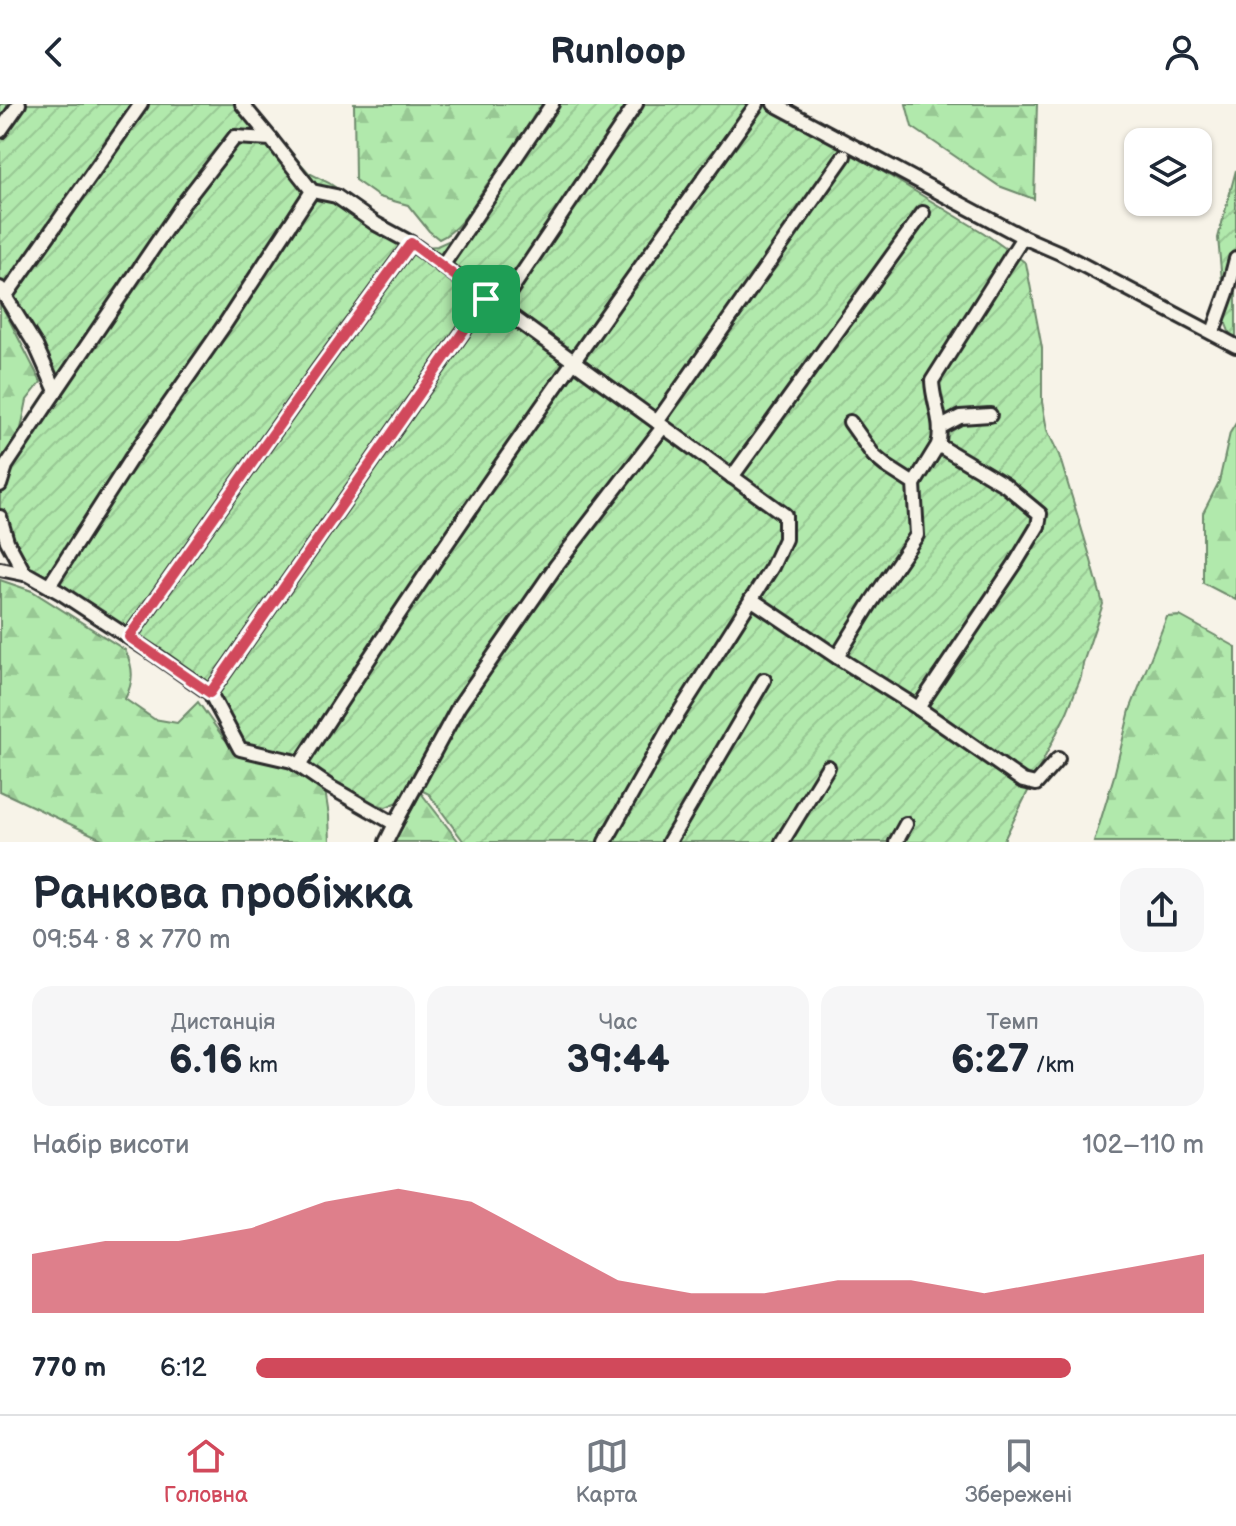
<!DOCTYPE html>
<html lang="uk">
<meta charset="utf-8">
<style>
body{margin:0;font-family:"Balsamiq Sans",sans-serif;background:#f6f6f7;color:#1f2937;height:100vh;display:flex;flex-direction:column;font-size:30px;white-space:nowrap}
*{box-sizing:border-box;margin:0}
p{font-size:26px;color:#747a83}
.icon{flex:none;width:44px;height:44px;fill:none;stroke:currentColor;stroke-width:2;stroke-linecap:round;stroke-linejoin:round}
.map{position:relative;height:738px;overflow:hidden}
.sheet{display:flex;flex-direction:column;background:#fff;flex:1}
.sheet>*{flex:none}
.tools{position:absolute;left:1124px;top:24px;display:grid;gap:16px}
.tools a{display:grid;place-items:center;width:88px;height:88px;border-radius:16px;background:#fff;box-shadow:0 2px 6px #0004;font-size:40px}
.pin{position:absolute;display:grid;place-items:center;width:68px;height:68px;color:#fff;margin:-34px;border-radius:16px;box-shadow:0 4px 12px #0006}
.round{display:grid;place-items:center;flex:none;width:84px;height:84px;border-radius:24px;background:#f6f6f7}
.summary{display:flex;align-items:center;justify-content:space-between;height:136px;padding:0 32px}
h1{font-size:44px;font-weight:700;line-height:60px}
.figures{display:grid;grid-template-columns:repeat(3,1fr);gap:12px;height:136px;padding:8px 32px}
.figures div{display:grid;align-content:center;border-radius:20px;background:#f6f6f7;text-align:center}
.figures b{font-size:40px;font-weight:700}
.figures small{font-size:22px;font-weight:400}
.figures p{font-size:22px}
.chart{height:224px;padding:16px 32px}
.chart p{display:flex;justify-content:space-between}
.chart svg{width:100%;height:144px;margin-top:8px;fill:#d1495b;opacity:.7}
ul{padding:0 32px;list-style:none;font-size:26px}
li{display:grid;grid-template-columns:128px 96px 1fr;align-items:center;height:60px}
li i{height:20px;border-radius:10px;background:#d1495b}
header{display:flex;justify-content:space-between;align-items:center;height:104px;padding:0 32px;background:#fff;font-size:36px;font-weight:700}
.dock{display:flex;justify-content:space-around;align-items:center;height:112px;border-top:2px solid #e0e1e3;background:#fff;font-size:22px;color:#747a83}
.dock a{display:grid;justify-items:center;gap:4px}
.dock .current{color:#d1495b}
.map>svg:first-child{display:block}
.forest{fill:url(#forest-firs);stroke:#6e8a6c;stroke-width:2}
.garden{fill:url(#garden-furrows);stroke:#6e8a6c;stroke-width:2}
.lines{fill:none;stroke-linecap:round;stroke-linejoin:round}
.minor-casing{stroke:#2b2b2b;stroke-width:18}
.minor{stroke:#f7f3e8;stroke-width:12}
.route-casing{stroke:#fff;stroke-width:16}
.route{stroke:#d1495b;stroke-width:10}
</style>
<header><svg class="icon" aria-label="back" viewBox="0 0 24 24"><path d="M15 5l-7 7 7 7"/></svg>Runloop<svg class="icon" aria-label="person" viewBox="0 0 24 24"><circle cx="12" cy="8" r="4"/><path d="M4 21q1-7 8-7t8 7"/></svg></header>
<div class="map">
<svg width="1236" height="738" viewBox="0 0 1236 738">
<defs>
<pattern id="forest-firs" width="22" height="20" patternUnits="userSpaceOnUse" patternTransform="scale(2)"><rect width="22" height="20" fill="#b1e9ac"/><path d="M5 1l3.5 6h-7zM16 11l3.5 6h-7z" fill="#98c894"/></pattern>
<pattern id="garden-furrows" width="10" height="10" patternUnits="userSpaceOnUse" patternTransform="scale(2)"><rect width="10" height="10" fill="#b1e9ac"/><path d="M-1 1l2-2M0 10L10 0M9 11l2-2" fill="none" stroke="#98c894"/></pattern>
</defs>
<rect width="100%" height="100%" fill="#f7f3e8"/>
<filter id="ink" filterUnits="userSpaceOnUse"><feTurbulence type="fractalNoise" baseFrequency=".0125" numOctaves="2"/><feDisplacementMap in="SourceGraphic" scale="16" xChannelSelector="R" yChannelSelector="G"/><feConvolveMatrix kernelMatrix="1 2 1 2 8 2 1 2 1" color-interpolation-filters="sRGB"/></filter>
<g filter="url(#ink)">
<g class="forest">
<path d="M 354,0 L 547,0 C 534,15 526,31 515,46 C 507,58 496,68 487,80 C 474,99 461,126 439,135 L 429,127 L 408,101 L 379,93 L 355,76 Z"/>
<path d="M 906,0 L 1037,0 L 1034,95 L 999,82 L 912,23 Z"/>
<path d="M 0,198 L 41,278 L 27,296 L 21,325 L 14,343 L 0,365 Z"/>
<path d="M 1236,319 L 1236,496 L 1203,479 L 1203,409 L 1219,378 L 1230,329 Z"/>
<path d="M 0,476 L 32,487 L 125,546 C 134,564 134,577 125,595 L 154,615 L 177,619 L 198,598 L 223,633 L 241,650 L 287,661 L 325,686 L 329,712 L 330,738 L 108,738 L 0,687 Z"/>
<path d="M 1180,512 L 1236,543 L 1236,738 L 1094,738 L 1114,672 L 1130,606 L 1167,513 Z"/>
<path d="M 421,689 L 459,738 L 394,738 Z"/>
</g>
<g class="garden">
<path d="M 0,0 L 249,0 L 309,69 L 329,79 L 424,143 L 437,142 L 455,134 L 559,0 L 787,0 L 800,7 L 870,60 L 984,129 L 1026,159 L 1042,244 L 1042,298 L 1047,326 L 1059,351 L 1089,449 L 1103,500 L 1083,559 L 1081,573 L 1067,608 L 1003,738 L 464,738 L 429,690 L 421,686 L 417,690 L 386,703 L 337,690 L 289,659 L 241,647 L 202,590 L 81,508 L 45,486 L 22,475 L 0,421 L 0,372 L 48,289 L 35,251 L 0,191 Z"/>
<path d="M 1236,66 L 1236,245 L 1226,220 L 1218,134 Z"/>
</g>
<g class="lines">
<g class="minor-casing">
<g id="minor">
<path d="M 242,0 L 271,35"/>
<path d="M 774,0 L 1023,133 L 1060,149 L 1236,242"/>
<path d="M 0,27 L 19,0"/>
<path d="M 442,162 L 552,0"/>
<path d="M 0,184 L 36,242 L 56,287"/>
<path d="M 5,193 L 141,0"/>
<path d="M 499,204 L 636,0"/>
<path d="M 1213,228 L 1227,189 L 1236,155"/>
<path d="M 657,318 L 844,52"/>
<path d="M 850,318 L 874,352 L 886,362 L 914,380 L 917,431 L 872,497 L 837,553 L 918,604 L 1023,677 L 1036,680 L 1058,655"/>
<path d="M 941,323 L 960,313 L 990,311"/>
<path d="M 732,373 L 923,109"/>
<path d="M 914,380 L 938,341 C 944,318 933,300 932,277 L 1023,133"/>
<path d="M 0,381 L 6,362 L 50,296 L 183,100 L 235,33 L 271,35 L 312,87 L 336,92 L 376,120 L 411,139 L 785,411 L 785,435 L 772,463 L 668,626 L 605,738"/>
<path d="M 0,413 L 7,437 L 25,470"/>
<path d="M 0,465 L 29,471 L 61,489 L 157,552 L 210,589 L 240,645 L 292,657 L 330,683 L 395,720 L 386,738"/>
<path d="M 49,482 L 130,356 L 225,220 L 312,87"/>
<path d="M 751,495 L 837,553"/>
<path d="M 129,533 L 318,266 L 411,139"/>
<path d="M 210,589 L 486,195"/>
<path d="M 918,604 L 1015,460 L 1038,422 L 1040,410 L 1005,381 L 938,341"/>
<path d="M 299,662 C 444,436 601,218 757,0"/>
<path d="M 395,720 L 459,602 L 556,462 L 663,323"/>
<path d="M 669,738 L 764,576"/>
<path d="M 782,738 L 828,663"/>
<path d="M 896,738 L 906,720"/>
</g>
</g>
<use href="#minor" class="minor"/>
</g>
</g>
<g class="lines" filter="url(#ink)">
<g class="route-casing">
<path id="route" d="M 411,139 L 486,195 L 210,589 L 129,533 L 318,266 Z"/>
</g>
<use href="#route" class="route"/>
</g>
</svg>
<div class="tools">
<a><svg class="icon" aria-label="layers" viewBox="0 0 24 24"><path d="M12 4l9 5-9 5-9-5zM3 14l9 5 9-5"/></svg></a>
</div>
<div class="pin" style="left:486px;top:195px;background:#1e9e55"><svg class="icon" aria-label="arrive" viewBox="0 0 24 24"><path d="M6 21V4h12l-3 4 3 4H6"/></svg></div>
</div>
<section class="sheet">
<div class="summary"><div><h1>Ранкова пробіжка</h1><p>09:54 · 8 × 770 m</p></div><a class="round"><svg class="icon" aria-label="share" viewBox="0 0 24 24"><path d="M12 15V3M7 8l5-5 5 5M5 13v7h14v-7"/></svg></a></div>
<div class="figures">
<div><p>Дистанція</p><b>6.16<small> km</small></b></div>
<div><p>Час</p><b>39:44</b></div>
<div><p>Темп</p><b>6:27<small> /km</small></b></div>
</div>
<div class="chart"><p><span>Набір висоти</span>102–110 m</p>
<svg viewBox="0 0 160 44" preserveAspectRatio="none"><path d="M0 44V26L10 22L20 22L30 18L40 10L50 6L60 10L70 22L80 34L90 38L100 38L110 34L120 34L130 38L140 34L150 30L160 26V44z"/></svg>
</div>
<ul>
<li><b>770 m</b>6:12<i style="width:86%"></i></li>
</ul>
</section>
<nav class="dock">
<a class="current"><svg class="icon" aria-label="home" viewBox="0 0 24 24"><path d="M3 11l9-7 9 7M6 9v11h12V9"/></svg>Головна</a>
<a><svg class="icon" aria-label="map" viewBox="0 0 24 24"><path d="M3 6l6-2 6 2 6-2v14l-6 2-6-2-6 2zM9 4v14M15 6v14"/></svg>Карта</a>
<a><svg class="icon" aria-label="saved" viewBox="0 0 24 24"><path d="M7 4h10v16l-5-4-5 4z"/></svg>Збережені</a>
</nav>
